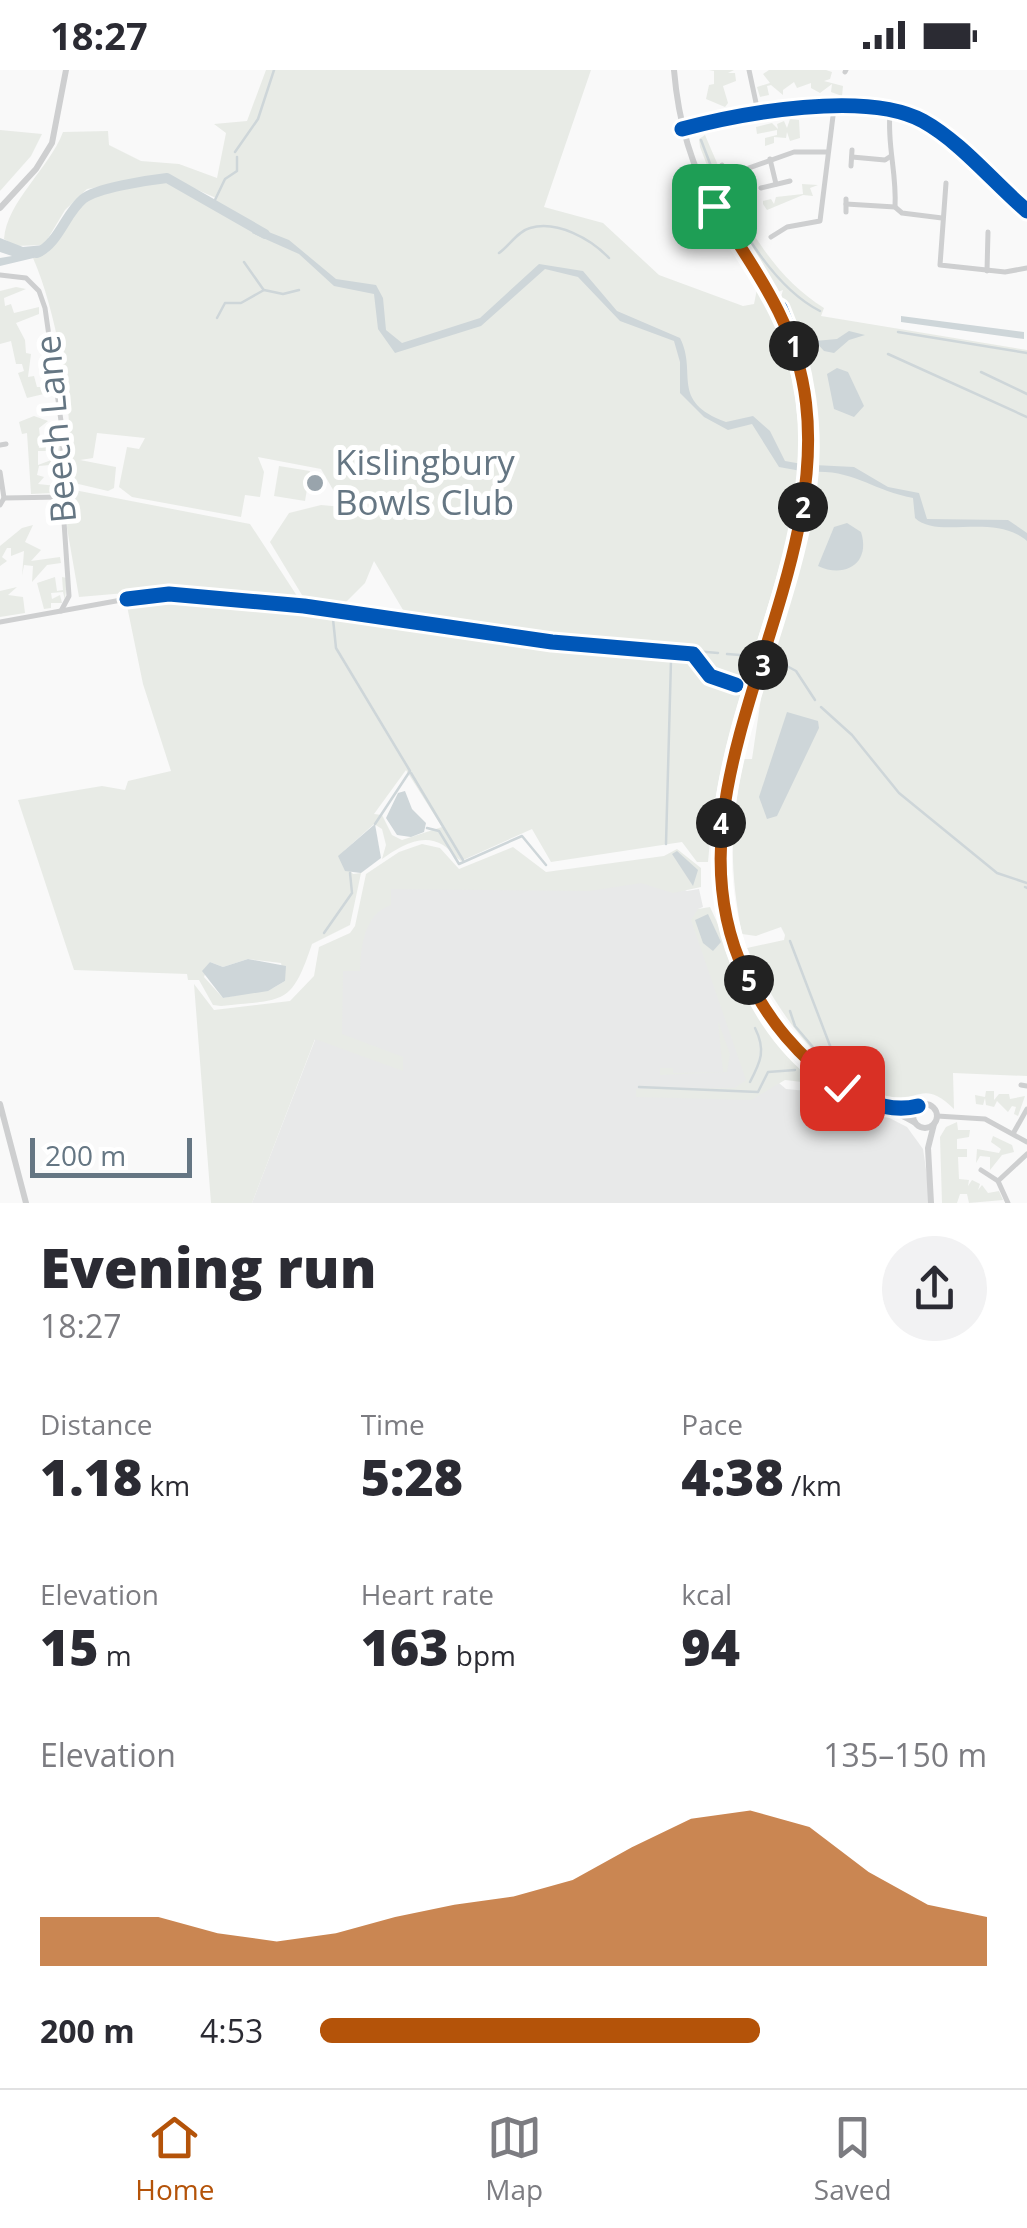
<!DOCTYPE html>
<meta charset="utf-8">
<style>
body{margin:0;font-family:"Open Sans",sans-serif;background:#f2f2f3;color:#2b2b33;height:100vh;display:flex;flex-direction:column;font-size:38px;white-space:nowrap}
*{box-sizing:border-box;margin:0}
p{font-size:32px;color:#7c7c81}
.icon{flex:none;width:55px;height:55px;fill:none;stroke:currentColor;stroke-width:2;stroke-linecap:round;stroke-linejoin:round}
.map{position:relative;height:1133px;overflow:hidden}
.side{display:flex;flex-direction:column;background:#fff;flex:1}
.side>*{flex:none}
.scale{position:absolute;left:30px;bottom:25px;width:162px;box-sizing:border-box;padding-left:10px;border:5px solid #657683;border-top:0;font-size:28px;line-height:35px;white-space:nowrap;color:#657683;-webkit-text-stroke:8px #fff;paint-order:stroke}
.pin{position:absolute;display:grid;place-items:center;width:85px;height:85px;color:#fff;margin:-42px;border-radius:20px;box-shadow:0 5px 15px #0006}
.km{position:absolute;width:50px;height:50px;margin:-25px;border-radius:50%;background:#222;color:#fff;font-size:28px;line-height:50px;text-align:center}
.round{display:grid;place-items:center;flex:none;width:105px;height:105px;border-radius:52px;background:#f2f2f3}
.summary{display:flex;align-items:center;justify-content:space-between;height:170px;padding:0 40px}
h1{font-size:55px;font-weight:800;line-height:75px}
.figures{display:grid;grid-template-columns:repeat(3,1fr);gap:15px;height:170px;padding:10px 40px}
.figures div{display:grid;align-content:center}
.figures b{font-size:50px;font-weight:800}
.figures small{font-size:28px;font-weight:400}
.figures p{font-size:28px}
.chart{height:280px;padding:20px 40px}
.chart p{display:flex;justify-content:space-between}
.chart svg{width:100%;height:180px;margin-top:10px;fill:#b45309;opacity:.7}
ul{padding:0 40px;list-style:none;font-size:32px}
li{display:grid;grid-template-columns:160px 120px 1fr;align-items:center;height:75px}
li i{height:25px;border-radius:12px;background:#b45309}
.status{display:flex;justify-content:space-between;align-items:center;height:70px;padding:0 50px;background:#fff;direction:ltr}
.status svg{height:28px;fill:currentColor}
.tabs{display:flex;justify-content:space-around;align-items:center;height:140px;border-top:2px solid #e1e1e2;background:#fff;font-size:28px;color:#7c7c81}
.tabs a{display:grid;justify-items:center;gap:5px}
.tabs .on{color:#b45309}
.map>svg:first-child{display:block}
.built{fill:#e8e9e9}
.green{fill:#e8ebe6;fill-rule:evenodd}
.water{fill:#ced6d9}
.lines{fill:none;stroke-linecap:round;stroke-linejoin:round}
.stream{stroke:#ced6d9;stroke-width:2.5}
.river{stroke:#ced6d9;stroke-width:10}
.minor{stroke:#cecfd0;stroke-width:5}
.tertiary{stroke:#cecfd0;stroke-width:6}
.cycleway-casing{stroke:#fff;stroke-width:21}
.cycleway{stroke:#0057b8;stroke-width:15}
.route-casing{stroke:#fff;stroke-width:20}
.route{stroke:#b45309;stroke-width:12}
.poi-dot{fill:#99a4ac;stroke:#fff;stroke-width:4}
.labels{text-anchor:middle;stroke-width:10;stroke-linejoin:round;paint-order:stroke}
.street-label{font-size:35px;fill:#657683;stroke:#fff}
.poi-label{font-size:35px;fill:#657683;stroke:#fff;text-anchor:start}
</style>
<div class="status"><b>18:27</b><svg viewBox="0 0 49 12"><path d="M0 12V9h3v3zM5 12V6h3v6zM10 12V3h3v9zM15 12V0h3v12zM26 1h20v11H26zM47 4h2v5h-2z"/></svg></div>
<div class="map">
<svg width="1027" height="1133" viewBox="0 0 1027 1133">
<rect width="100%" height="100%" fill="#f9f9f9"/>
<path class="built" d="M 648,802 L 687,821 L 699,819 L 703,837 L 698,839 L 779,1013 L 786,1019 L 807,1021 L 807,1026 L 833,1025 L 837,1021 L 907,1057 L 923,1079 L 931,1133 L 252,1133 L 315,970 L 309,966 L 353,878 L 369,821 L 455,809 Z"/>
<g class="green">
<path d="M 266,0 L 591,0 L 544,137 L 603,153 L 659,205 L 743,236 L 754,234 L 758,214 L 775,248 L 790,248 L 781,227 L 783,220 L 778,222 L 720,129 L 700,77 L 699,69 L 705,65 C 732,129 763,200 824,238 L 821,246 L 1027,280 L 1027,1006 L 953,1003 L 954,1039 C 922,1008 920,1034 886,1026 C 821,1011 772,933 747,878 L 784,870 L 785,865 L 781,857 L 756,866 L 742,864 C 729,798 730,754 744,689 L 752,689 L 761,628 L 742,623 L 713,738 L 708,792 L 697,792 L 682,772 L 551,792 L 532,759 L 461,791 C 454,787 451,780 443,775 C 422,762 399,777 382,789 L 386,775 L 382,759 L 374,754 L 344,781 L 344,793 L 353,804 L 361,803 L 350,855 L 312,874 C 291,937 284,929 221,936 L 213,935 L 199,910 L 188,910 L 187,904 L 74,900 L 18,730 L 102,716 L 125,720 L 128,711 L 171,701 L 143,614 L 127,536 L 159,529 L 410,552 L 510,566 L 513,559 L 406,545 L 374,491 L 365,513 L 344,534 L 305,530 L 270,472 L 289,443 L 321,435 L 343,437 L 321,399 L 258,387 L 264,402 L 260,427 L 245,425 L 241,447 L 132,427 L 119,417 L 127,377 L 139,379 L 145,368 L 97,363 L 93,388 L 80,390 L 116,397 L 114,418 L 108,421 L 70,412 C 74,348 59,247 33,188 L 48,182 L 82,130 L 93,123 L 167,108 L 213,131 L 216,128 L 166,106 L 87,119 L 65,140 L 44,175 L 15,176 L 4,169 C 7,131 49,99 63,62 L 108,61 L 109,75 L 141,91 L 179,94 L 217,108 L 226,63 L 214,54 L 247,51 ZM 406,700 L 442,757 L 402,770 L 392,765 L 382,745 L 374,744 ZM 248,889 L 281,893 L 285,911 L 273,918 L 223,928 L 204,907 L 210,892 L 223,897 Z"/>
<path d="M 709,0 L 734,0 L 728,3 L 735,3 L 736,11 L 723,16 L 728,33 L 725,37 L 706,29 L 709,15 L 714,14 L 714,1 Z"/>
<path d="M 769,0 L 826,0 L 832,2 L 830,9 L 824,11 L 843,16 L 842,26 L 831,22 L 832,14 L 820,23 L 811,18 L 811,13 L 797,18 L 794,12 L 783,20 L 783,25 L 771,15 L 767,16 L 769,25 L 760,27 L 757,17 L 770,13 L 763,4 Z"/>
<path d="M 790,49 L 799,50 L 800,68 L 790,71 L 787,62 L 786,68 L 774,67 L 774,73 L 765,76 L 765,68 L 777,65 L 777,60 L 757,64 L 756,57 L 772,53 L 778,59 L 777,54 L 784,51 L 787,58 Z"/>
<path d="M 0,60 L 42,64 L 31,86 L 0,121 Z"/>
<path d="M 802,114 L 818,115 L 810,118 L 813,126 L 803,125 L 767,140 L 763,134 L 763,131 L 771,129 L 774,134 L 776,127 L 803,124 Z"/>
<path d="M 16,217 L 26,219 L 4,228 L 5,236 L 11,234 L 14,243 L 39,237 L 39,244 L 16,253 L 25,270 L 26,283 L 31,284 L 28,307 L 34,306 L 37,317 L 46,317 L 48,323 L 27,328 L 18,303 L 24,301 L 22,294 L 16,294 L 11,271 L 0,274 L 0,221 Z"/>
<path d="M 34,346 L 48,351 L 39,358 L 40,367 L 61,362 L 61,370 L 38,369 L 39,378 L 61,374 L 60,381 L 38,381 L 38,395 L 62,386 L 61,394 L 39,396 L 37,405 L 44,407 L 38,414 L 57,416 L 52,423 L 31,424 L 27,363 L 22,364 L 19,352 Z"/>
<path d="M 279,396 L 310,401 L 305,431 L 274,426 Z"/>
<path d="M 69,419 L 250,454 L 301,532 L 160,520 L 79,527 L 67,458 Z"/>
<path d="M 33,455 L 25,472 L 41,480 L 31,491 L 60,487 L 61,493 L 47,495 L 32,512 L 33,496 L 24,495 L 22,506 L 24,481 L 11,486 L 11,478 L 7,478 L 2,487 L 7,491 L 0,496 L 0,476 L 22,458 Z"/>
<path d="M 55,507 L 57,521 L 63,520 L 62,507 L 67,508 L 65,530 L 63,522 L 51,523 L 52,529 L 60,525 L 62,533 L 51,533 L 51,538 L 44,539 L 37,513 Z"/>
<path d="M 17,517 L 8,525 L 23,527 L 25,543 L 0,547 L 0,521 Z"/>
<path d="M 422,774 L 440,778 L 459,799 L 513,777 L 546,802 L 664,786 L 677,779 L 701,798 L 701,817 L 673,823 L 641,813 L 589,821 L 391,819 L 391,835 C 364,844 361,876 360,901 L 343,901 L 342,964 L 403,987 L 403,1001 L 315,969 L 252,1133 L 211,1133 L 194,914 L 214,940 L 290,931 L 314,906 L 319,877 L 350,863 L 355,856 L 366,804 L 399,782 Z"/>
<path d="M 710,837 L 756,936 L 785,980 L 819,1014 L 785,1010 L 751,1030 L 636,1027 L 636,1019 L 735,1018 L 746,1010 L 691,850 L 698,839 Z"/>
<path d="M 718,951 L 730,984 L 727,1002 L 660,1005 L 660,998 L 673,998 L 673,1003 L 723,1002 Z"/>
<path d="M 986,1021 L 994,1021 L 994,1030 L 999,1024 L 1009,1024 L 1010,1029 L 1025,1026 L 1018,1046 L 1014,1044 L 1016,1037 L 1012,1036 L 1008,1042 L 997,1031 L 994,1037 L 986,1035 L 985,1028 L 983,1035 L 976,1034 L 975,1025 L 985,1027 Z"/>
<path d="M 957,1052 L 958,1060 L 970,1060 L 969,1067 L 957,1069 L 957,1079 L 967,1079 L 967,1087 L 958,1087 L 959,1109 L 969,1110 L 968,1116 L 972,1110 L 980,1114 L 978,1120 L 982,1115 L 988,1123 L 999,1121 L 1003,1130 L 969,1133 L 967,1124 L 960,1124 L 957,1133 L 942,1133 L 940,1067 L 946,1057 Z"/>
<path d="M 993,1066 L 1012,1075 L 1014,1082 L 1002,1085 L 990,1100 L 990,1087 L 980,1086 L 976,1093 L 977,1079 L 999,1083 L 1001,1079 L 991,1072 Z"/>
</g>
<g class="water">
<path d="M 256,157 L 289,170 L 336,209 L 376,215 L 383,228 L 386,260 L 402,273 L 480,248 L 539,194 L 583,201 L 617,241 L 680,268 C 698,303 669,331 726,352 L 753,346 L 770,361 L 785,391 L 802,394 L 801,401 L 779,397 L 752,354 L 728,360 L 704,347 L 680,323 L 680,292 L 674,271 L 620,251 L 578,207 L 545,199 L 481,256 L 395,283 L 378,259 L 374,224 L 334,216 L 299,184 L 252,163 Z"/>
<path d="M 0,168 L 23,177 L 44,175 L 50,179 L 42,186 L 0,196 L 0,188 L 12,186 L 0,182 Z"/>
<path d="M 901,246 L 1024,262 L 1024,269 L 901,252 Z"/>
<path d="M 849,261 L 865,265 L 849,270 L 834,283 L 824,281 L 815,271 L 837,269 Z"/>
<path d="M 837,298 L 848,302 L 864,336 L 854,347 L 834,339 L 827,304 Z"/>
<path d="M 814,395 L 854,397 L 888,417 L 919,423 L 927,449 L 1008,450 L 1027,463 L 1027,471 C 993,442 938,470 915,448 L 913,428 C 873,421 855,400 813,402 Z"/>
<path d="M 847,453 L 861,462 C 871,493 845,509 818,496 L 834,457 Z"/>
<path d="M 787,642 L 818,651 L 819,658 L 777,746 L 767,749 L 759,727 Z"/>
<path d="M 405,721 L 412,739 L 426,753 L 424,762 L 411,767 L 397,765 L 386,748 L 398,723 Z"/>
<path d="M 375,754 L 381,788 L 361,803 L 345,801 L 338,786 Z"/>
<path d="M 677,781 L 698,800 L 693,816 L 672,784 Z"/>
<path d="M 708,844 L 721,872 L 713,881 L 703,873 L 695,850 Z"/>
<path d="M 248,889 L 286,896 L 285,911 L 268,921 L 223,928 L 202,901 L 210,892 L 223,897 Z"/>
</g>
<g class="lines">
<g class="stream">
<path d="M 701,70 C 721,127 765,213 820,241"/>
<path d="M 235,82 L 258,49 L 274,0"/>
<path d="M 214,132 L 225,109 L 237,101 L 237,87"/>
<path d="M 499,183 C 509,176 518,161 530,158 C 557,150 591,169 609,188"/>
<path d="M 244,192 L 263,219"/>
<path d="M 217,248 L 225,233 L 241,233 L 264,220 L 283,224 L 299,220"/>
<path d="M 898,262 L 1027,283"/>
<path d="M 888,284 L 1027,347"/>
<path d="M 981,302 L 1027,324"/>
<path d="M 408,547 L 546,568 L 718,583"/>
<path d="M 333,549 L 336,578 L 410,701 L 375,754"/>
<path d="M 727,584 L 754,586"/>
<path d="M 774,589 L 796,601 L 815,630"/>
<path d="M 821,637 L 852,665 L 899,723 L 997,803 L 1027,813"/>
<path d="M 411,703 L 463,790"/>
<path d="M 427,758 L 439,761 L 459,794 L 522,766 L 546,795"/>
<path d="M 666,774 L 671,590"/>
<path d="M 1025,817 L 1027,818"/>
<path d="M 324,863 L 352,823 L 350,803"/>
<path d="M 790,871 L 837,994"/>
<path d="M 790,941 L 795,956 L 829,996"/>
<path d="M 840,1000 L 840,1001"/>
<path d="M 750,1012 C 761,991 766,980 755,958"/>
<path d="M 639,1017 L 758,1022 L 768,1002 L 795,1000"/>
</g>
<path class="river" d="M 37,183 C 59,173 65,144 83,129 C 96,118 149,110 167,108 L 265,164"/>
<g class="minor">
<path d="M 749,0 L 758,42"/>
<path d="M 845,2 L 846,0"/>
<path d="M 890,43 C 887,76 897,103 895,137"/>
<path d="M 682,59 C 742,43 866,20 923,51 C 961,72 994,113 1027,141"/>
<path d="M 852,87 L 885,90 L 891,86"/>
<path d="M 770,89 L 776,114"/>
<path d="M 722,95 L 737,133"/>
<path d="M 851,96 L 852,80"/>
<path d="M 726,106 L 794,82 L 827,82"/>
<path d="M 946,113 L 940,195 L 1005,202 L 1027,198"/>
<path d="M 761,118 L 790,111"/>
<path d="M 846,134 L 895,137 L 902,143 L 942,148"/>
<path d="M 846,142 L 846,129"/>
<path d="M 771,167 L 787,157 L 820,151 L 834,38"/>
<path d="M 987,201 L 988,162"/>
<path d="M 0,205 L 26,208 L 39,221 L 45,238 L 63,365 L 62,422 L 69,526 L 61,541"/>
<path d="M 0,375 L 6,374"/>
<path d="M 0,402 L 4,428 L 0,435"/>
<path d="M 4,428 L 62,427"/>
<path d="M 0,552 L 127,529"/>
<path d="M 1021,1015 L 1027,1016"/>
<path d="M 937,1046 L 985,1049 L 1027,1072"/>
<path d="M 1014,1062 L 1027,1039"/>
<path d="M 981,1100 L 998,1111 L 1008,1133"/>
<path d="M 998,1111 L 1027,1084"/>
</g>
<g class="tertiary">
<path d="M 674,0 C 678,48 690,95 715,137 C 740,181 776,218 792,268 C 844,431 751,584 723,742 C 710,836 742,942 820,1002 C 849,1024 883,1035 914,1052"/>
<path d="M 0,138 L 36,99 L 52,73 L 66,0"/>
<circle cx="925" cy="1046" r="12"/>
<path d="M 0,1034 L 26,1133"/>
<path d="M 891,1039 L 918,1036"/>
<path d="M 931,1133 L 928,1078 L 934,1054"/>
</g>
<g class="cycleway-casing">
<g id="cycleway">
<path d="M 682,59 C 742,43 866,20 923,51 C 961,72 994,113 1027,141"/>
<path d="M 780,238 C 805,295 815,361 806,423 C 783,584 671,748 748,908 C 765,944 789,979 821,1003 C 849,1024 883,1045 918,1036"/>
<path d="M 127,529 L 169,524 L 304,536 L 552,572 L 693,584 L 710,606 L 736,615"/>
</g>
</g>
<use href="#cycleway" class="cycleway"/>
</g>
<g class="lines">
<g class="route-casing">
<path id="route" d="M 714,136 C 755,200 797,254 806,333 C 829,526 659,721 745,903 C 768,951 799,987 842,1018"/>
</g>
<use href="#route" class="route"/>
</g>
<circle class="poi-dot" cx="315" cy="413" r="10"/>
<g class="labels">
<g class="street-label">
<text transform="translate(56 359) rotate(-95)" y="12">Beech Lane</text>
</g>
<g class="poi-label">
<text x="335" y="405">Kislingbury<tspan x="335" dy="40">Bowls Club</tspan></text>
</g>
</g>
</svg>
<div class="scale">200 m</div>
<div class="pin" style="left:714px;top:136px;background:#1e9e55"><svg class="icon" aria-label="arrive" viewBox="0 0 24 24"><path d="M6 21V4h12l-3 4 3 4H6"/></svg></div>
<div class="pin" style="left:842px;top:1018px;background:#d93025"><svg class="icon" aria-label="check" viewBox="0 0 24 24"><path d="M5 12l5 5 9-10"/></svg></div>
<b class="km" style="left:794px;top:276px">1</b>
<b class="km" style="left:803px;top:437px">2</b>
<b class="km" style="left:763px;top:595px">3</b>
<b class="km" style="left:721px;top:753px">4</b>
<b class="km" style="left:749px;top:910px">5</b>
</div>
<section class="side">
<div class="summary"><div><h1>Evening run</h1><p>18:27</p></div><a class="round"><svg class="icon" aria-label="share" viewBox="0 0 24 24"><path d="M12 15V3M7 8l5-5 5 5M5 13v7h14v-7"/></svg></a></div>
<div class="figures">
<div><p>Distance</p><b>1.18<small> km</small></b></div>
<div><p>Time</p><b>5:28</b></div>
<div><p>Pace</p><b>4:38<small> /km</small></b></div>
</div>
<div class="figures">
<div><p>Elevation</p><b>15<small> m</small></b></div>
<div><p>Heart rate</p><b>163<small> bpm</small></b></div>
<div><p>kcal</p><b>94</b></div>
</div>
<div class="chart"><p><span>Elevation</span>135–150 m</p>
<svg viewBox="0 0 160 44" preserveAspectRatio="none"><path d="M0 44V32L10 32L20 32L30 36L40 38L50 36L60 32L70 29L80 27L90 23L100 15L110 8L120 6L130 10L140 21L150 29L160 32V44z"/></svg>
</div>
<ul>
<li><b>200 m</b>4:53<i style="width:66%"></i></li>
</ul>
</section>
<nav class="tabs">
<a class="on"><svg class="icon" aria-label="home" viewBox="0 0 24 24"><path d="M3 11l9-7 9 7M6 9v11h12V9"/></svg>Home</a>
<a><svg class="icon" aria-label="map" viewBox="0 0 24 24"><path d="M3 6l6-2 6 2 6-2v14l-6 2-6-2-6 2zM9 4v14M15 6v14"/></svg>Map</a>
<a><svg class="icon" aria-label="saved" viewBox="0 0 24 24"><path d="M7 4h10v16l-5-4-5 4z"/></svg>Saved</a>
</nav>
